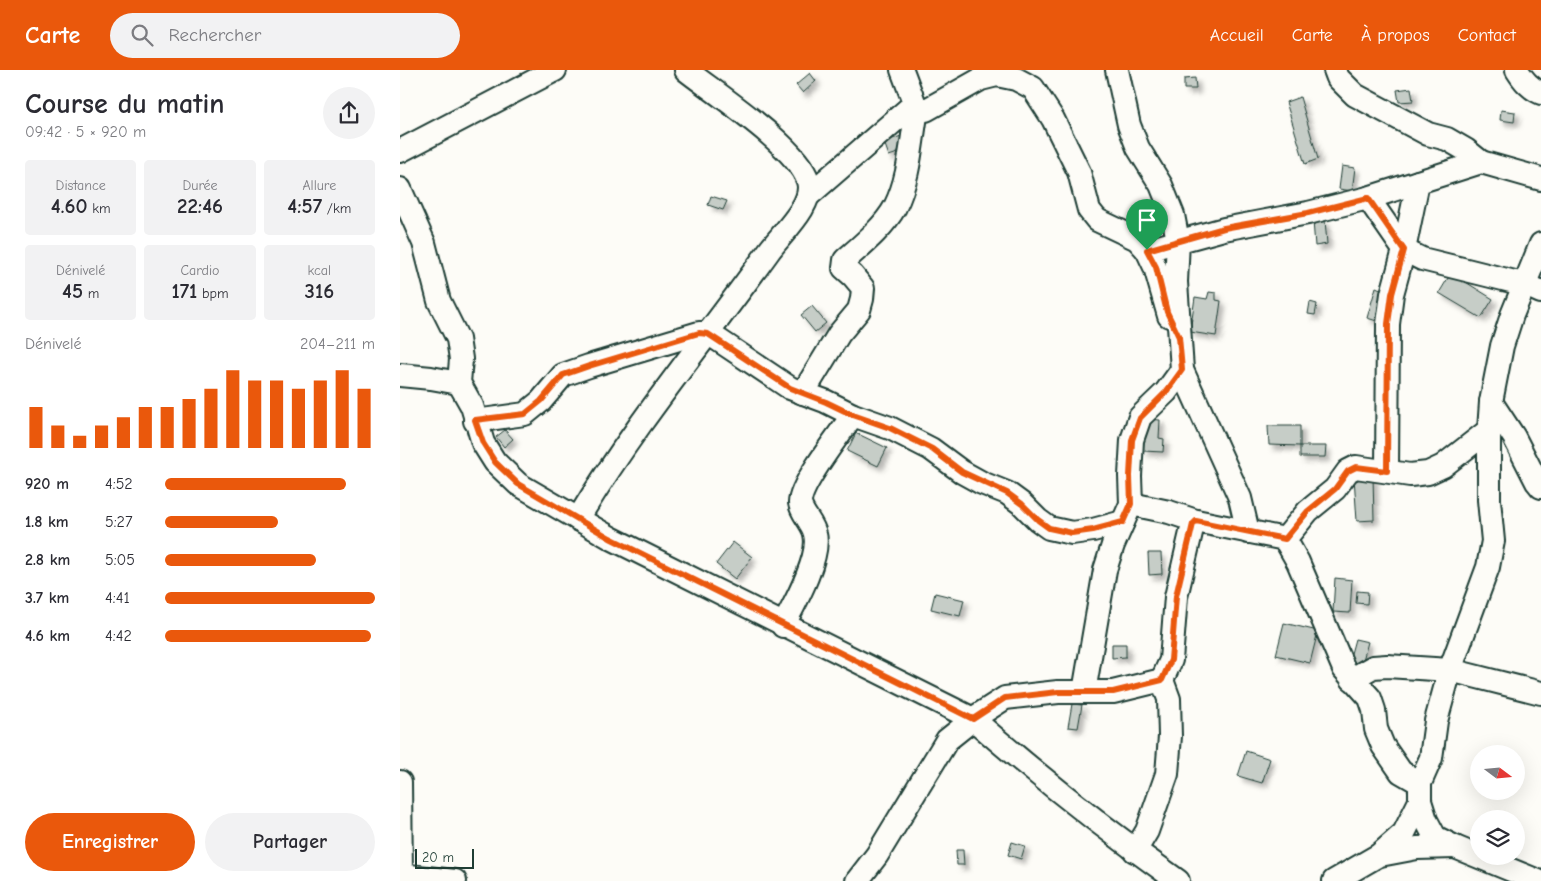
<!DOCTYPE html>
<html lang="fr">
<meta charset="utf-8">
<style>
body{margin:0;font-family:"Comic Neue",sans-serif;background:#f2f2f3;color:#2b2b33;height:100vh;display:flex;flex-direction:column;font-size:19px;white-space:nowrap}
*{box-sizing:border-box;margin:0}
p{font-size:16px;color:#7c7c81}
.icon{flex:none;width:28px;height:28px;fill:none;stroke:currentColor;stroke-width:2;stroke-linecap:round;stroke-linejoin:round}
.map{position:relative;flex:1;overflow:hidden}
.panel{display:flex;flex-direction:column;background:#fff;width:400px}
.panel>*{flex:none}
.needle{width:32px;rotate:106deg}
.controls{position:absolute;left:1070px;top:675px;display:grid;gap:10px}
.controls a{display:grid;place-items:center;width:55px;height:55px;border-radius:50%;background:#fff;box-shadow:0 5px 20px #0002;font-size:25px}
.scale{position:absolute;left:15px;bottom:12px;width:59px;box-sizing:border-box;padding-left:5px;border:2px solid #1f3d34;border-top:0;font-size:14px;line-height:18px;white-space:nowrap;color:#1f3d34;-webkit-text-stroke:4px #fdfcf7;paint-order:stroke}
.pin{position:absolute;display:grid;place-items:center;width:42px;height:42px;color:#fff;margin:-51px -21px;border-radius:50% 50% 50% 0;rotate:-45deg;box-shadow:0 0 5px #0007}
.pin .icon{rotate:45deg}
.round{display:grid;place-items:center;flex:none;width:52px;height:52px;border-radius:26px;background:#f2f2f3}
.summary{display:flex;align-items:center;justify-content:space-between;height:85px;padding:0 25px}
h1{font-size:28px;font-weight:800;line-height:38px}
.stats{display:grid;grid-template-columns:repeat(3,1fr);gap:8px;height:85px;padding:5px 25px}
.stats div{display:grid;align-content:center;border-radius:5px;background:#f2f2f3;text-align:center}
.stats b{font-size:21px;font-weight:800}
.stats small{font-size:14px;font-weight:400}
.stats p{font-size:14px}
.chart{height:140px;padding:10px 25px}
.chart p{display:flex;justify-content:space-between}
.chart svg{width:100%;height:90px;margin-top:5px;stroke:#ea580c;stroke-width:6}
.button{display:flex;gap:10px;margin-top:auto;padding:10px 25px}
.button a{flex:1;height:58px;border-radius:30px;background:#ea580c;color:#fff;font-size:20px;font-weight:800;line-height:58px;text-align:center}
.button a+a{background:#f2f2f3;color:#2b2b33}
ul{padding:0 25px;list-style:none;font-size:16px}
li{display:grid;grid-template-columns:80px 60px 1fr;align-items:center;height:38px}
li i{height:12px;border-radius:6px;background:#ea580c}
header{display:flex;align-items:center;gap:30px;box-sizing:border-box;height:70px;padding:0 25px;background:#ea580c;color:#fff}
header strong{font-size:24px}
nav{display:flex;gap:28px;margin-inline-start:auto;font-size:18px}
.search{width:350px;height:45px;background:#f2f2f3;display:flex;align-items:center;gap:12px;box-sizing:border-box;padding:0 18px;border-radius:28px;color:#7c7c81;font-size:19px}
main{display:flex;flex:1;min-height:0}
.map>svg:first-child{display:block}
.building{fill:#c6cdc7;stroke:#1f3d34;filter:url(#shadow)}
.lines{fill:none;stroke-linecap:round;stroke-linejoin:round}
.street-casing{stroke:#1f3d34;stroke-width:26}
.street{stroke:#fdfcf7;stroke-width:22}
.route-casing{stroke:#fff;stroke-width:10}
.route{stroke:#ea580c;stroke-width:6}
</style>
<header>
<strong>Carte</strong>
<div class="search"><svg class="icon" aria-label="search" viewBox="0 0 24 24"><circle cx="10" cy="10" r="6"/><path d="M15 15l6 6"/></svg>Rechercher</div>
<nav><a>Accueil</a><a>Carte</a><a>À propos</a><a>Contact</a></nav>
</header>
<main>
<section class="panel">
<div class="summary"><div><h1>Course du matin</h1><p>09:42 · 5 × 920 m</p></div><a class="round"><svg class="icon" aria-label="share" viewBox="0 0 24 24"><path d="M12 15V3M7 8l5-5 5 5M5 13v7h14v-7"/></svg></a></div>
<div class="stats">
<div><p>Distance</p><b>4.60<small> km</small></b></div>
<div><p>Durée</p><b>22:46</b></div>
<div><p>Allure</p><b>4:57<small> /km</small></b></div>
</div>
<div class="stats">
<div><p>Dénivelé</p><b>45<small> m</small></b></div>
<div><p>Cardio</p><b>171<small> bpm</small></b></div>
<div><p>kcal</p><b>316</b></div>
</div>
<div class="chart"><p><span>Dénivelé</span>204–211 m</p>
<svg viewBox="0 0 160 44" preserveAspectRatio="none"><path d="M5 44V24M15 44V33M25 44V38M35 44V33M45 44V29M55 44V24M65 44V24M75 44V20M85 44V15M95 44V6M105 44V11M115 44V11M125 44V15M135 44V11M145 44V6M155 44V15"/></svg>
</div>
<ul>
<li><b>920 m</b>4:52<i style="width:86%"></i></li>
<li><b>1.8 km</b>5:27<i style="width:54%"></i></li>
<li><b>2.8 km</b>5:05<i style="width:72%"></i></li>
<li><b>3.7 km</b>4:41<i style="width:100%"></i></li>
<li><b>4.6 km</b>4:42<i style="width:98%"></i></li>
</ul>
<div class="button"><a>Enregistrer</a><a>Partager</a></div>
</section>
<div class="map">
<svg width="1141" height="811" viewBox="0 0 1141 811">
<defs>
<filter id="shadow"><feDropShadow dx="4.5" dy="4.5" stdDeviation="2.5" flood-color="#0004"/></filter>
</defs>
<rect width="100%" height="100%" fill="#fdfcf7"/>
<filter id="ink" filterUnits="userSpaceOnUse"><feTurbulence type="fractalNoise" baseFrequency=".02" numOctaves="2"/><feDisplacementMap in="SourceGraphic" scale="10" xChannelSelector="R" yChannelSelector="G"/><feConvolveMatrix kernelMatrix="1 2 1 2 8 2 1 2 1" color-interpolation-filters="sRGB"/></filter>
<g filter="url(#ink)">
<g class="building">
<path d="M 410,3 L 416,11 L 403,23 L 396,15 Z"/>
<path d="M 795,8 L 796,19 L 784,19 L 784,9 Z"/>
<path d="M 1011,18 L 1013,31 L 999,32 L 997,20 Z"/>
<path d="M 900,27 L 918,89 L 905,94 L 886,32 Z"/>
<path d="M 1101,40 L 1115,42 L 1114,52 L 1100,50 Z"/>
<path d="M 504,65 L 509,79 L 489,86 L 484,72 Z"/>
<path d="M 942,96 L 955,98 L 952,121 L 939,119 Z"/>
<path d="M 311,126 L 327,131 L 323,140 L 308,135 Z"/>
<path d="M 925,150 L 927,174 L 915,176 L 913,151 Z"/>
<path d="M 1051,203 L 1093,229 L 1081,248 L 1039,223 Z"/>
<path d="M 976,217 L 987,222 L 977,251 L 967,248 Z"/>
<path d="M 809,222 L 816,223 L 816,230 L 821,231 L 816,266 L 790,262 L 795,227 L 807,229 Z"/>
<path d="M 910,232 L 917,234 L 915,245 L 908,244 Z"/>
<path d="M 412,236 L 426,253 L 415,262 L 401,245 Z"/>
<path d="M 746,349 L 760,350 L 759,368 L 764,369 L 763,382 L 743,381 Z"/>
<path d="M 868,356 L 900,356 L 900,376 L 869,375 Z"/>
<path d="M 105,360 L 113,369 L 104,377 L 96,367 Z"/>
<path d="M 456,363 L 487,378 L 478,396 L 447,381 Z"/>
<path d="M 900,376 L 926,376 L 925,387 L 900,387 Z"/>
<path d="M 973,406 L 974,450 L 957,451 L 954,407 Z"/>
<path d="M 333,472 L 352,487 L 335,509 L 316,494 Z"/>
<path d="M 748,483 L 761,483 L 762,504 L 749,505 Z"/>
<path d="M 935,508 L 952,510 L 950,543 L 933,542 Z"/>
<path d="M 957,521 L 968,522 L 967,534 L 956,533 Z"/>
<path d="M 535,523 L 564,530 L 560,546 L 531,539 Z"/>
<path d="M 884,553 L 918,561 L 910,593 L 876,585 Z"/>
<path d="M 955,569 L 968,572 L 960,601 L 947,598 Z"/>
<path d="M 712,574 L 726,574 L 726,587 L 712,588 Z"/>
<path d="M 672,634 L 682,635 L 678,658 L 668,657 Z"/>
<path d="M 846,681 L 870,689 L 862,713 L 838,706 Z"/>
<path d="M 612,772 L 625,776 L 621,789 L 608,785 Z"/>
<path d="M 556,780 L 563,780 L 564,795 L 557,795 Z"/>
</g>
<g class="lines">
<g class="street-casing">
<g id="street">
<path d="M 502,0 L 517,40 L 526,40 L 581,9 L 597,5 L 616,9 L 633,18 L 653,49 L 679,102 L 689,140 L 697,150 L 737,169 L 747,180 L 755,197 L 769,246"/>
<path d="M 717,0 L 729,55 L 738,78 L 761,115 L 773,145 L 778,171 L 776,212 L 782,300 L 840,428 L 848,462"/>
<path d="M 935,0 L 938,8 L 955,25 L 1028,64 L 1047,69 L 1066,80 L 1081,92"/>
<path d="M 1117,0 C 1124,11 1130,18 1141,23"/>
<path d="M 0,81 L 155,0"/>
<path d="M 0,119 L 24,173 L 39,231 L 58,269 L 61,289 L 59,313 L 72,336 L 83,373 L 95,392 L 118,414 L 211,468 L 573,649 C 638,706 707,761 778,811"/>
<path d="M 409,125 L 514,34"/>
<path d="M 968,128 L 1004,180 L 1022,189 L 1123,214 L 1141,222"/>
<path d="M 747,180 L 824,159 L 908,143 L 968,128 L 1081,92 L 1141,109"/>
<path d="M 0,305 L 31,308 L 59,313"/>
<path d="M 403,323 L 439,264 L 459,240 L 462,229 L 463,218 L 453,206 L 444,198 L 445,190 C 462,175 484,157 495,137 C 510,107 511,72 517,40"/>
<path d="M 1091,332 L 1114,367 L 1137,412 L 1141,417"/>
<path d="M 75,351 L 125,344 L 141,331 L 163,305 L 189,296 L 299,263 L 308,263 L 390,318 L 425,331 L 453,345 L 490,358 L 531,379 L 562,402 L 582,413 L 607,423 L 622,434 L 638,450 L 649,458 L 672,463 L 693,460 L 723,452"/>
<path d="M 987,401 L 988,254 L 992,224 L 1004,180 L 1018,112"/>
<path d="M 731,434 L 769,442 L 796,451"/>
<path d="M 178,449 C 234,355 305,270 369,181 C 382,163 415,134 408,111 C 398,77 315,23 286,0"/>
<path d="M 885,469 L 898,492 L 944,599 L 970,628 L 974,640 L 976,659 L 983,676 L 1001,702 L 1020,713"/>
<path d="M 383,556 C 394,535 421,487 415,464 C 413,453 401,443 400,433 C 400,414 441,362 453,345"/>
<path d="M 952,609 L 973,597 L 987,596 L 1050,600 L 1141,623"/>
<path d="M 684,622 L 705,500 L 713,475 L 731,434 L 730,406 L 732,370 L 740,347 L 766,322 L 782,300"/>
<path d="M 0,712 L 1,805 L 2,811"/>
<path d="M 735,781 L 747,761 L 767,704 L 770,666 L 769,629 L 762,610"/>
<path d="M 980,785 L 1017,778 L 1055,777"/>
<path d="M 0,805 L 55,811"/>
<path d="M 457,811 L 477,785 L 547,670 L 577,646 L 605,628 L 658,622 L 713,622 L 762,610 L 771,590 L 776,527 L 793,454 L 796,451 L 885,469 L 908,441 L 935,419 L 948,401 L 956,397 L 1010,405 L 1028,403 L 1043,396 L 1089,360"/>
<path d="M 934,811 L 979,785 L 1004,763 L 1020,731"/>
<path d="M 1138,811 L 1055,777 L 1035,767 L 1026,750 L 1020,731 L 1020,713 L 1031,688 L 1036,651 L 1050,600 L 1088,497 L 1093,471 L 1089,430 L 1089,360 L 1091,332 L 1102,276 L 1112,245 L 1141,174"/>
</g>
</g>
<use href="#street" class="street"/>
</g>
</g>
<g class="lines" filter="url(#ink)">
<g class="route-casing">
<path id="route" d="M 968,128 L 1004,180 L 992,224 L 988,254 L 987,401 L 956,397 L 948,401 L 935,419 L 908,441 L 885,469 L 796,451 L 793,454 L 776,526 L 771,590 L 762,610 L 713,622 L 658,622 L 605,628 L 573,649 L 210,468 L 118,414 L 95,392 L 83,373 L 75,350 L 125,344 L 141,331 L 163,305 L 189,296 L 299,263 L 308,264 L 390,318 L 426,332 L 453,345 L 490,358 L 532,379 L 562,402 L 607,423 L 622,434 L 638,450 L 649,458 L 672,463 L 693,460 L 723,452 L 731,434 L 730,406 L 732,370 L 740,348 L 766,322 L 782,300 L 779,267 L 767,242 L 756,197 L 747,180 L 824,158 L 908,143 Z"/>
</g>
<use href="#route" class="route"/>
</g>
</svg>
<div class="controls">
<a><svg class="needle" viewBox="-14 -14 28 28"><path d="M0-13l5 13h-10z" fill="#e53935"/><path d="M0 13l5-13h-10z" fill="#7c7c81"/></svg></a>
<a><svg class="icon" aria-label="layers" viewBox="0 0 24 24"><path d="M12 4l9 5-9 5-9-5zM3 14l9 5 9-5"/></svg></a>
</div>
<div class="scale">20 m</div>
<div class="pin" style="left:747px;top:180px;background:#1e9e55"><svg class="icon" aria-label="arrive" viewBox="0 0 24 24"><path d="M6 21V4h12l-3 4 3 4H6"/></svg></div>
</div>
</main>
